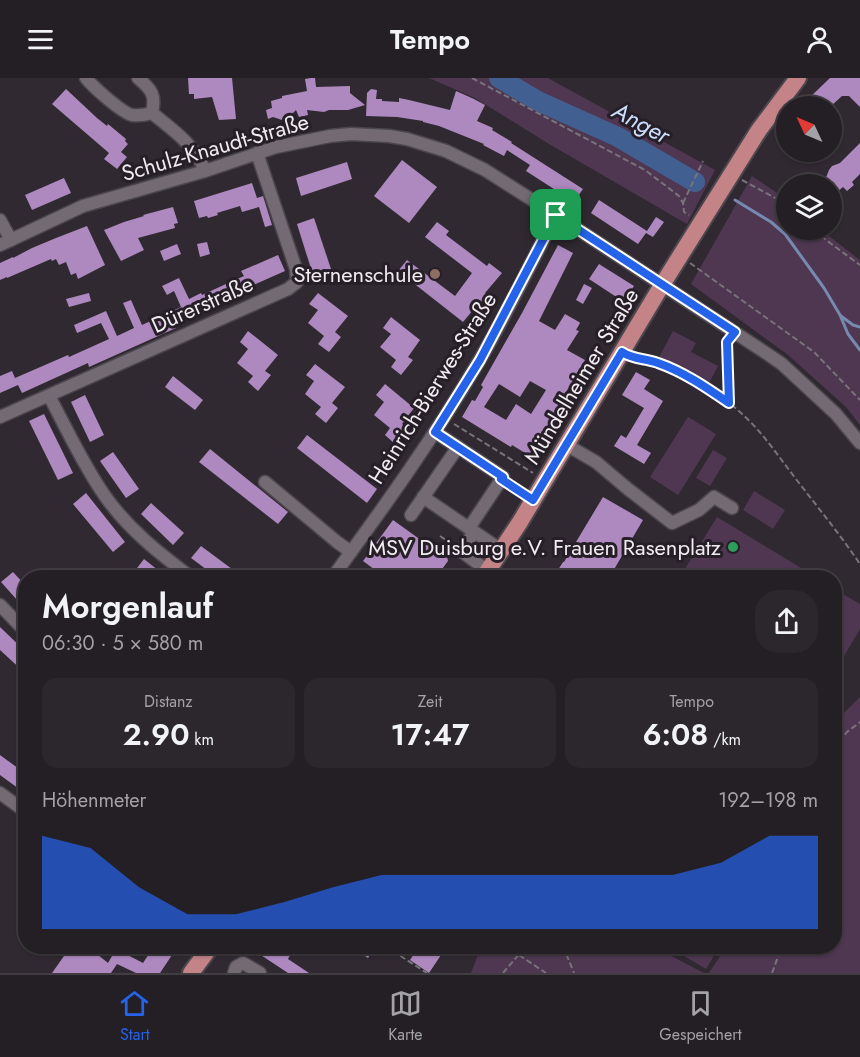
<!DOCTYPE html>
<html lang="de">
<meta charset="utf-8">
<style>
body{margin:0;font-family:Jost,sans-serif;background:#2c272d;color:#f1f3f6;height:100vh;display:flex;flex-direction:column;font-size:22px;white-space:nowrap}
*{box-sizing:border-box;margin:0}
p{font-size:20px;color:#a3a2a7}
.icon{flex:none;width:33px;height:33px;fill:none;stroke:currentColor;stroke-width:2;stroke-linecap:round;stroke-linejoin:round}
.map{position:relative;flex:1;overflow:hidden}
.panel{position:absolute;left:18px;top:492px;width:824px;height:384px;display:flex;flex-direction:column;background:#241f25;border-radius:24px;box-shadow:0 2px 4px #0004,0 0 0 2px #413d42}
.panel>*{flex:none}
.needle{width:39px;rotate:314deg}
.controls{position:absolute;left:776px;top:18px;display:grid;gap:12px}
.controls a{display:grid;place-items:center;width:66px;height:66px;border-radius:50%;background:#241f25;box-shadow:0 2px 4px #0004,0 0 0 2px #413d42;font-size:30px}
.pin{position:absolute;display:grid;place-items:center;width:51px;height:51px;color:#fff;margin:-26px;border-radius:12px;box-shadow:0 3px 9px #0006}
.round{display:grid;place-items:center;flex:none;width:63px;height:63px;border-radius:24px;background:#2c272d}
.headline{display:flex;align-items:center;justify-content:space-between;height:102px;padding:0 24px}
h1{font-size:33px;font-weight:600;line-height:45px}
.stats{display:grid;grid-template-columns:repeat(3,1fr);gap:9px;height:102px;padding:6px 24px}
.stats div{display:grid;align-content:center;border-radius:15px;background:#2c272d;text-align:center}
.stats b{font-size:30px;font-weight:600}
.stats small{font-size:16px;font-weight:400}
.stats p{font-size:16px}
.chart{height:168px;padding:12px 24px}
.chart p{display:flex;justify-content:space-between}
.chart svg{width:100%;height:108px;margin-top:6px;fill:#2563eb;opacity:.7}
header{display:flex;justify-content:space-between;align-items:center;height:78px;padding:0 24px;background:#241f25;font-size:27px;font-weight:600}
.tab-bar{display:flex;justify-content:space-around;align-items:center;height:84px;border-top:2px solid #413d42;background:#241f25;font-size:16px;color:#a3a2a7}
.tab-bar a{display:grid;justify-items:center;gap:3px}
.tab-bar .selected{color:#2563eb}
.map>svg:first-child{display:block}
.green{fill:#4f3752}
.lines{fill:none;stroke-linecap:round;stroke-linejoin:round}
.stream{stroke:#7689ae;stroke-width:3}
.river{stroke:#425f91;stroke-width:20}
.building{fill:#ad89bf;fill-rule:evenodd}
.minor-casing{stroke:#4c464d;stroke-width:15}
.major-casing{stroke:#4c464d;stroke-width:20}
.path{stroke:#79737a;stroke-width:2;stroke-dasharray:6 3;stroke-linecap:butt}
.minor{stroke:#736a73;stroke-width:12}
.major{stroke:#c38387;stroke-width:16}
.route-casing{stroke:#fff;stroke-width:12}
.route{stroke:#2563eb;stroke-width:8}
.education-dot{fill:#8d6e63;stroke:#271f27;stroke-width:2}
.leisure-dot{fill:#2e9e5b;stroke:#271f27;stroke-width:2}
.labels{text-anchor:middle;stroke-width:6;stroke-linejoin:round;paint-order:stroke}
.street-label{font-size:22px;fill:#f1ecf1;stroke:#271f27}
.poi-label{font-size:22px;fill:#f1ecf1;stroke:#271f27;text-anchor:end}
.water-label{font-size:24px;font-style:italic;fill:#cbdefd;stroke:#271f27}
</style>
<header><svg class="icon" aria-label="menu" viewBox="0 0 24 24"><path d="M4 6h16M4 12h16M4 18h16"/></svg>Tempo<svg class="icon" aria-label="person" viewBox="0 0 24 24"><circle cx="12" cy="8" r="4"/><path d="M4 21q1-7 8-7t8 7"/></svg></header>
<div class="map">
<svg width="860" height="895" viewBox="0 0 860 895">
<rect width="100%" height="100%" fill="#302931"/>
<g class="green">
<path d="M 429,0 L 548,0 L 715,92 L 687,146 L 549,66 L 475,20 Z"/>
<path d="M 752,98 L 786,121 L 786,152 L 821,152 L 860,182 L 860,347 L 846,329 L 788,277 L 691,206 Z"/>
<path d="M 673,253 L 696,265 L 691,274 L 718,288 L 708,307 L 658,281 Z"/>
<path d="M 688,339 L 716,356 L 678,417 L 650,399 Z"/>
<path d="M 713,372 L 727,380 L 710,408 L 696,400 Z"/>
<path d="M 754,413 L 785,432 L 773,451 L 743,432 Z"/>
<path d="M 717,439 L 816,499 L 680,499 Z"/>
<path d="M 834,511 L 860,526 L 860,551 L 834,595 Z"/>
<path d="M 860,619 L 860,895 L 709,895 L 726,869 L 834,868 L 834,645 Z"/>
<path d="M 481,869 L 654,869 L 704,895 L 471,895 Z"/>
<path d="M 669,869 L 719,869 L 706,891 Z"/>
</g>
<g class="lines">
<g class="stream">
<path d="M 735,122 L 771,144 L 785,156 L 824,210 L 840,237 L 848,256 L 860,272"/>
<path d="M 841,238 L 853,247 L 860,249"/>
</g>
<path class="river" d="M 499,0 L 538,23 L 618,59 L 695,104"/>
</g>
<g class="building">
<path d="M 188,0 L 232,0 L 236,41 L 219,42 L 212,19 L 194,21 L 194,16 L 189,16 Z"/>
<path d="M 311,0 L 315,0 L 316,9 L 350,8 L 350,15 L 365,27 L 348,32 L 329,32 L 324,34 L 307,32 L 308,37 L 299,39 L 296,32 L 287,41 L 282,42 L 273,39 L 268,41 L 266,32 L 272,30 L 271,23 L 282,20 L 282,18 L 307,13 L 305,1 Z"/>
<path d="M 830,0 L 860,0 L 860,29 L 849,18 L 842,18 L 831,28 L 813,28 L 807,22 Z"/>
<path d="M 66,11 L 97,40 L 107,48 L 108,46 L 126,61 L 125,63 L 128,66 L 121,74 L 127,79 L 117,91 L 104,81 L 109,75 L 52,26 Z"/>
<path d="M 371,11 L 377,12 L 376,21 L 382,21 L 382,23 L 399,24 L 399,20 L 409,22 L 450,32 L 456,13 L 474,21 L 485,27 L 477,43 L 493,50 L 492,52 L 512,64 L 511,65 L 583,111 L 574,124 L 526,93 L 530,87 L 507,72 L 504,78 L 483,67 L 484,66 L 439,48 L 423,44 L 423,43 L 397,39 L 366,38 L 367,15 Z"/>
<path d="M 860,65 L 860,96 L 852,104 L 854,107 L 847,113 L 843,109 L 837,114 L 825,102 L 829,92 L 832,88 L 840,85 Z"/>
<path d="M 402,82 L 437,109 L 409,145 L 374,118 Z"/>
<path d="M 347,84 L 352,101 L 301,118 L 296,100 Z"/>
<path d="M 64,100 L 71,115 L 32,132 L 25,117 Z"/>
<path d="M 252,105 L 257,120 L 263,118 L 272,147 L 265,149 L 259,129 L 242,134 L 240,128 L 217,135 L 218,137 L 208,140 L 207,138 L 199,140 L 194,123 Z"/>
<path d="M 599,122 L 647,153 L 656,139 L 664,144 L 653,159 L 646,155 L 638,166 L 591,135 Z"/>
<path d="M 173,129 L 178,145 L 174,146 L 175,150 L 138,160 L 144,172 L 121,183 L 104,152 L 124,144 L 144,138 L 143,137 Z"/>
<path d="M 314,140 L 331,191 L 313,197 L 297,146 Z"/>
<path d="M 437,144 L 449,153 L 446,157 L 487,188 L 489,185 L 502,195 L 485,215 L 487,217 L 479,227 L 478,226 L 463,244 L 398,193 L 407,182 L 455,218 L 472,195 L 425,159 Z"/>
<path d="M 87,148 L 105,187 L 78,201 L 76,195 L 71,197 L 66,184 L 59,187 L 56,181 L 52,183 L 51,181 L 7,200 L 7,199 L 0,202 L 0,185 L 13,179 L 13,180 L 32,170 L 56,160 Z"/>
<path d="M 207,164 L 210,176 L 200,179 L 197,166 Z"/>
<path d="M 177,166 L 181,176 L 164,183 L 160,173 Z"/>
<path d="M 558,167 L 573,175 L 539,243 L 555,252 L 565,236 L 579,244 L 580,245 L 576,252 L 579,253 L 567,272 L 585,282 L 556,331 L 559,332 L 530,378 L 512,367 L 511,369 L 462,339 L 472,322 L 475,323 L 483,309 L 481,307 L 522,235 ZM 530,303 L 546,312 L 531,336 L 516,326 L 506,342 L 484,329 L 499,306 L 520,319 Z"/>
<path d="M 278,177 L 285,193 L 249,209 L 250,213 L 174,247 L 176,250 L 89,289 L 88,285 L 22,315 L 18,307 L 0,315 L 0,298 L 12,293 L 15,300 L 68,277 L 69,279 L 109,261 L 101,245 L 77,255 L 74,247 L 106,233 L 117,258 L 134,250 L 123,225 L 131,222 L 142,247 L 181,229 L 174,213 L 167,217 L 162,208 L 179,200 L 189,221 L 201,215 L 202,217 L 226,206 L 244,198 L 241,193 Z"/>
<path d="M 599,186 L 634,208 L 624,224 L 589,201 Z"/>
<path d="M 584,206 L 592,210 L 583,226 L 576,222 Z"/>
<path d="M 89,215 L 91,223 L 69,229 L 66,221 Z"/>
<path d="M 318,215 L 348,238 L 335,254 L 341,259 L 329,274 L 318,266 L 324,258 L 308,245 L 318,232 L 309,226 Z"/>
<path d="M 391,239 L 420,262 L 408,279 L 413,282 L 401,297 L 391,289 L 396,282 L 380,269 L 391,256 L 383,250 Z"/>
<path d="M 248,253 L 278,277 L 265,293 L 271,297 L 258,313 L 248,304 L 253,298 L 237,285 L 248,271 L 240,264 Z"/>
<path d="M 315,286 L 345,309 L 332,325 L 338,330 L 326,345 L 315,336 L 321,329 L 305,316 L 314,303 L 306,297 Z"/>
<path d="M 636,294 L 650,302 L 644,311 L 663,323 L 637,367 L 651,375 L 644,386 L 614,368 L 621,357 L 626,360 L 644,330 L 622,317 Z"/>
<path d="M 173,298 L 203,322 L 195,332 L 165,309 Z"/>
<path d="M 385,306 L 414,330 L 402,346 L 408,350 L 395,366 L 385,357 L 390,350 L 374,337 L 384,324 L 376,317 Z"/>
<path d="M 85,317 L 104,357 L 90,364 L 71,324 Z"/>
<path d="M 44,336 L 73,395 L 58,402 L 29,343 Z"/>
<path d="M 307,357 L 377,411 L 367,425 L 297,370 Z"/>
<path d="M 210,371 L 288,434 L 278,446 L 199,384 Z"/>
<path d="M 113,374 L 139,411 L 126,420 L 100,383 Z"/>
<path d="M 86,415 L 125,464 L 113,474 L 73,426 Z"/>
<path d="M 603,419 L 643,442 L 609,500 L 582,500 L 576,495 L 574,500 L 553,500 L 563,484 L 564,484 Z"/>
<path d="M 151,425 L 184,455 L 173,467 L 141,436 Z"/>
<path d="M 393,442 L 425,465 L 429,461 L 446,473 L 448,483 L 440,494 L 448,500 L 386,500 L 363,483 Z"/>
<path d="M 201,468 L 244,500 L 218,500 L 191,480 Z"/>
<path d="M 144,481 L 168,500 L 141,500 L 134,494 Z"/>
<path d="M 13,494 L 26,508 L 26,532 L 1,504 Z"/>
<path d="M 0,549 L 26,574 L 26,596 L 0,572 Z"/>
<path d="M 0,677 L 26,696 L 26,716 L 0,697 Z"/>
<path d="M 71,868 L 87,868 L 108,885 L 116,871 L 143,885 L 154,868 L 178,868 L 160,895 L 136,895 L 117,886 L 111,895 L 52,895 Z"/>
<path d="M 247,868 L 285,868 L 292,873 L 288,881 L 309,895 L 288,895 Z"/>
<path d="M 350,868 L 369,868 L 373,872 L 368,880 Z"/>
<path d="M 419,868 L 447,868 L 429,895 L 410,882 Z"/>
</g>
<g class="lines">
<g class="minor-casing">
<g id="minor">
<path d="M 86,0 C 93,9 121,34 132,37 C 139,38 145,37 152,35 C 173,52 195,67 205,93"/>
<path d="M 138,0 C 152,12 156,17 152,35"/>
<path d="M 0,142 L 11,162"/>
<path d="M 0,167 L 83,128 L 205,93 L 276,69 L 330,58 L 351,56 L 389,58 L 407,61 L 446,73 L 485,92 L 556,137 L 766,275 L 782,286 L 836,336 L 860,365"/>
<path d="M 49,318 C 67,351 83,387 105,418 C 128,451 160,476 192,500"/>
<path d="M 0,339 L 288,211 L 297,204 L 296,191 L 257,75"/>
<path d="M 435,354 L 503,399 L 469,450"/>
<path d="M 565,366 L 596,384 L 628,411 L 672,445 L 699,432 L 714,419 L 732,430"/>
<path d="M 265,404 L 337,464 L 351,474"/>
<path d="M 423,419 L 501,472"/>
<path d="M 411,437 L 458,369"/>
<path d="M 474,454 L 461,473 L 488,493 L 494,500"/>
<path d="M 332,500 C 384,429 435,358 479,283 C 507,235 531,185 556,137"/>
<path d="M 0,527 L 26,554"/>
<path d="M 0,715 L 26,734"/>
<path d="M 234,895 L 236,889 L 243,885 L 260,895"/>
</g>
</g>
<g class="major-casing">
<g id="major">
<path d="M 483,500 L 520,444 L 662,207 L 759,52 L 798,0"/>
<path d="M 191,895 L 211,868"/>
</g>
</g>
<g class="path">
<path d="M 472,0 L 645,92 L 679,118 L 683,125 L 684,134 L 689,137"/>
<path d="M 742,102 L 777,121 L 786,128"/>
<path d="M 683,125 L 703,83"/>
<path d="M 814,152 L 826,162 L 860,187"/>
<path d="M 690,185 L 814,274 L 860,322"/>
<path d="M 728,264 L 729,324"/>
<path d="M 635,280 C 678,287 728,318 757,351 C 772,368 785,387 799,405 C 820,432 841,458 860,486"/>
<path d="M 454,346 L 533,395"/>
<path d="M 510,407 L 523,415"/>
<path d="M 440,458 L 453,467"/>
<path d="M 834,671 L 847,654 L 860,644"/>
<path d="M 385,868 L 427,895"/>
<path d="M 563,868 L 574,895"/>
<path d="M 519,877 L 546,895"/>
<path d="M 503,895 L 526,868"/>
<path d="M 772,895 L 782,868"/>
</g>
<use href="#minor" class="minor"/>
<use href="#major" class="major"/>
</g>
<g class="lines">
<g class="route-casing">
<path id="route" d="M 556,137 L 735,254 L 727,264 L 729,325 C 707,310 684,294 658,285 C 645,280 634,282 622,274 L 533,422 L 501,401 L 503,399 L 435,354 L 480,282 Z"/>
</g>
<use href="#route" class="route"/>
</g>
<circle class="education-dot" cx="435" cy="196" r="6"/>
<circle class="leisure-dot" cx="733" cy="469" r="6"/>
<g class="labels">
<g class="street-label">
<text transform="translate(215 69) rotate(-16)" y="8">Schulz-Knaudt-Straße</text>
<text transform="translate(202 226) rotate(-24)" y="8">Dürerstraße</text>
<text transform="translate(581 298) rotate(-59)" y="8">Mündelheimer Straße</text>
<text transform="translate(432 310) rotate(-58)" y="8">Heinrich-Bierwes-Straße</text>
</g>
<g class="poi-label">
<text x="423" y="204">Sternenschule</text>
<text x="721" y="477">MSV Duisburg e.V. Frauen Rasenplatz</text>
</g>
<g class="water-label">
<text transform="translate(641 45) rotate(28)" y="8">Anger</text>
</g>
</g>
</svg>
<div class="controls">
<a><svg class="needle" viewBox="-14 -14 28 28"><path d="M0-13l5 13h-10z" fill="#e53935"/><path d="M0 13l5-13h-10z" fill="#a3a2a7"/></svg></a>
<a><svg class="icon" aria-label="layers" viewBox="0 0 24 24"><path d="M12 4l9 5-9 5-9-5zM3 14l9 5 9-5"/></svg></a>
</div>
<div class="pin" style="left:556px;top:137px;background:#1e9e55"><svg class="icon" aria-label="arrive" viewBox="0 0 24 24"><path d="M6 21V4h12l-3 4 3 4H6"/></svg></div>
<section class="panel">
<div class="headline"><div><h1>Morgenlauf</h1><p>06:30 · 5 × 580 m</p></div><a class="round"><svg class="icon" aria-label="share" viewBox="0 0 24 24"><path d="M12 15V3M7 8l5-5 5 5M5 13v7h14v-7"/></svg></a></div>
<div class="stats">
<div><p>Distanz</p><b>2.90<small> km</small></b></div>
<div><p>Zeit</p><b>17:47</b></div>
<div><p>Tempo</p><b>6:08<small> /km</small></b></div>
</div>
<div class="chart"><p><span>Höhenmeter</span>192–198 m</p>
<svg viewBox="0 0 160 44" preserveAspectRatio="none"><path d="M0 44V6L10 11L20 27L30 38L40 38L50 33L60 27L70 22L80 22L90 22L100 22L110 22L120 22L130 22L140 17L150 6L160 6V44z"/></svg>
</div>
</section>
</div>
<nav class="tab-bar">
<a class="selected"><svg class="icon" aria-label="home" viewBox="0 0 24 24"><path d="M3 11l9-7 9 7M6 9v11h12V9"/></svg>Start</a>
<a><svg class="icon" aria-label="map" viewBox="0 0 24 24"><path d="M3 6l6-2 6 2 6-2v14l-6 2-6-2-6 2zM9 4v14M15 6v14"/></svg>Karte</a>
<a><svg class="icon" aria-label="saved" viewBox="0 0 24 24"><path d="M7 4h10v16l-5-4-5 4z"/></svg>Gespeichert</a>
</nav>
